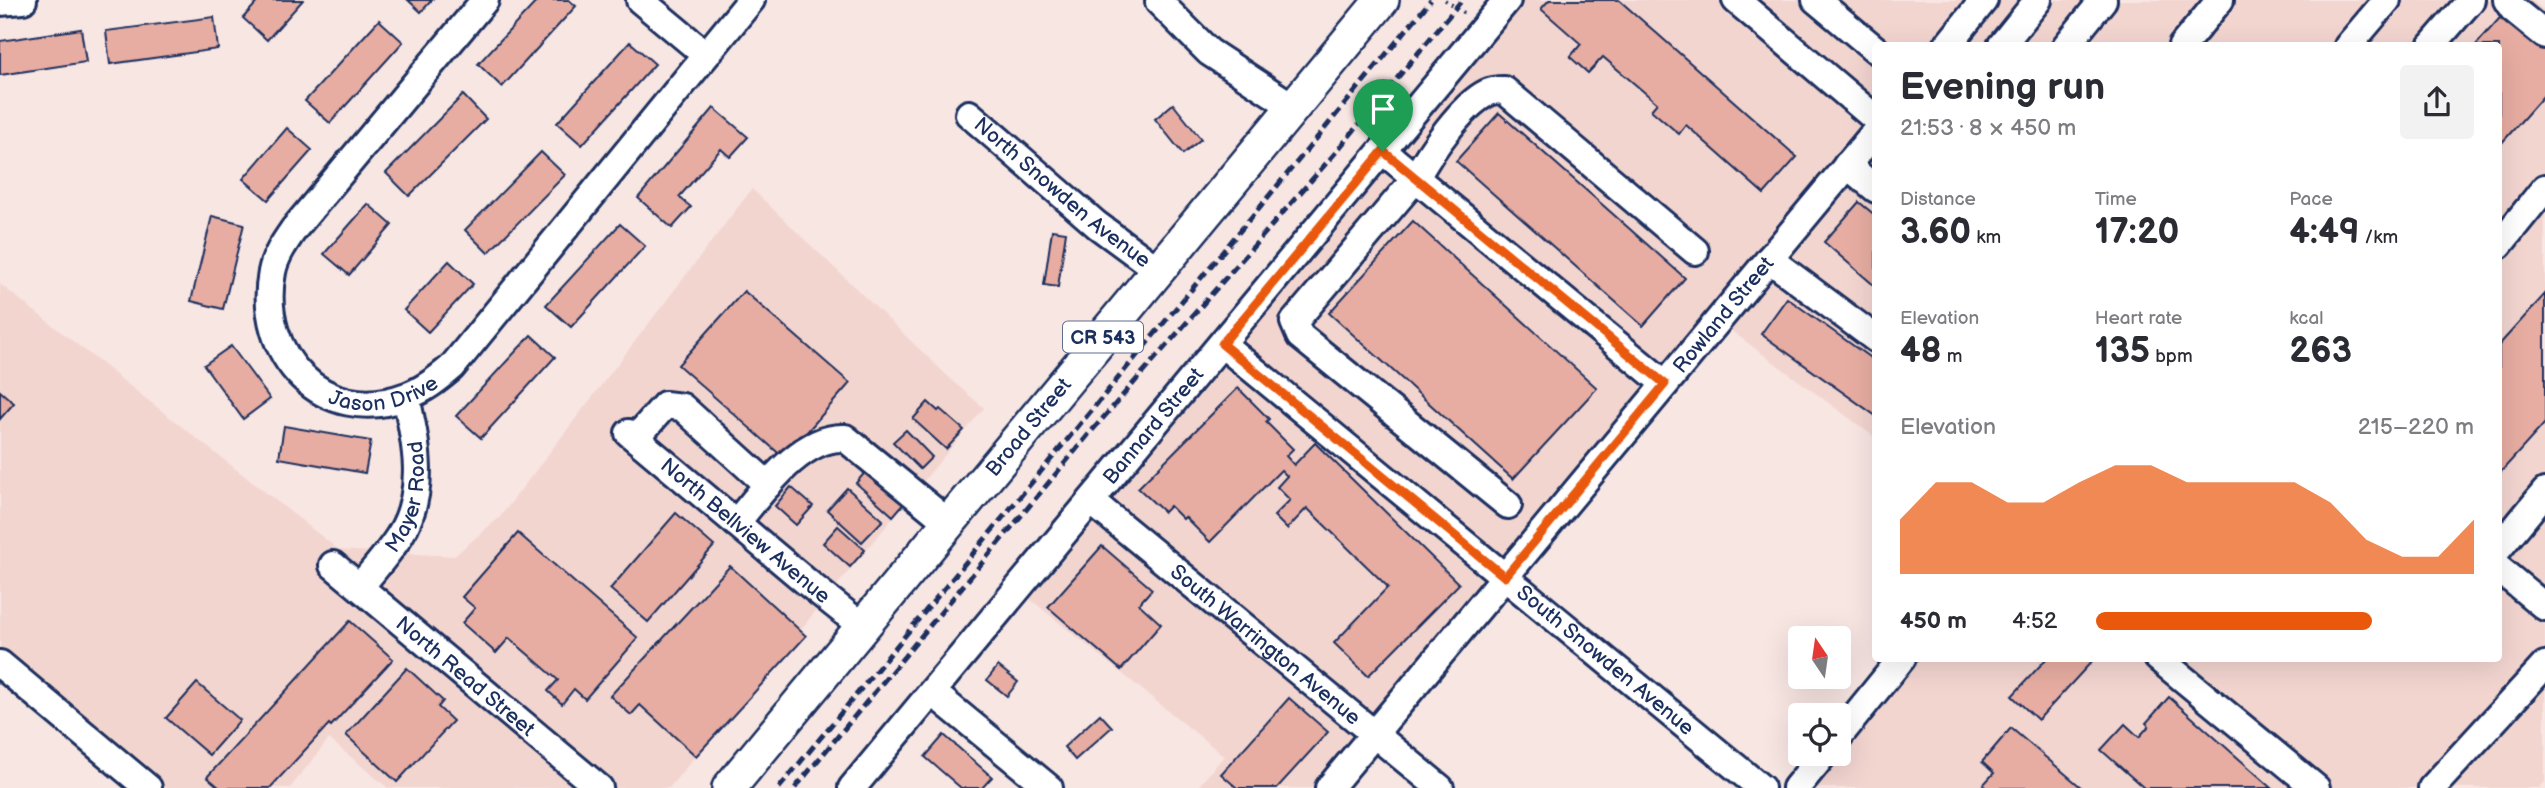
<!DOCTYPE html>
<meta charset="utf-8">
<style>
body{margin:0;font-family:"Balsamiq Sans",sans-serif;background:#f2f2f3;color:#2b2b33;height:100vh;display:flex;flex-direction:column;font-size:26px;white-space:nowrap}
*{box-sizing:border-box;margin:0}
p{font-size:23px;color:#7c7c81}
.icon{flex:none;width:38px;height:38px;fill:none;stroke:currentColor;stroke-width:2;stroke-linecap:round;stroke-linejoin:round}
.map{position:relative;flex:1;overflow:hidden}
.panel{position:absolute;left:1872px;top:42px;width:630px;height:620px;display:flex;flex-direction:column;background:#fff;border-radius:7px;box-shadow:0 7px 28px #0002}
.panel>*{flex:none}
.needle{width:46px;rotate:347deg}
.fabs{position:absolute;left:1788px;top:626px;display:grid;gap:14px}
.fabs a{display:grid;place-items:center;width:63px;height:63px;border-radius:7px;background:#fff;box-shadow:0 7px 28px #0002;font-size:35px}
.pin{position:absolute;display:grid;place-items:center;width:60px;height:60px;color:#fff;margin:-72px -30px;border-radius:50% 50% 50% 0;rotate:-45deg;box-shadow:0 0 7px #0007}
.pin .icon{rotate:45deg}
.round{display:grid;place-items:center;flex:none;width:74px;height:74px;border-radius:7px;background:#f2f2f3}
.summary{display:flex;align-items:center;justify-content:space-between;height:119px;padding:0 28px}
h1{font-size:38px;font-weight:600;line-height:52px}
.figures{display:grid;grid-template-columns:repeat(3,1fr);gap:10px;height:119px;padding:7px 28px}
.figures div{display:grid;align-content:center}
.figures b{font-size:35px;font-weight:600}
.figures small{font-size:19px;font-weight:400}
.figures p{font-size:19px}
.chart{height:196px;padding:14px 28px}
.chart p{display:flex;justify-content:space-between}
.chart svg{width:100%;height:126px;margin-top:7px;fill:#ea580c;opacity:.7}
ul{padding:0 28px;list-style:none;font-size:23px}
li{display:grid;grid-template-columns:112px 84px 1fr;align-items:center;height:52px}
li i{height:18px;border-radius:9px;background:#ea580c}
.map>svg:first-child{display:block}
.built{fill:#f3d5d0}
.building{fill:#e7ada2;stroke:#1b2f5e;stroke-width:2}
.lines{fill:none;stroke-linecap:round;stroke-linejoin:round}
.minor-casing{stroke:#1b2f5e;stroke-width:32}
.major-casing{stroke:#1b2f5e;stroke-width:38}
.path{stroke:#1b2f5e;stroke-width:3.5;stroke-dasharray:2 5;stroke-linecap:butt}
.minor{stroke:#fff;stroke-width:26}
.major{stroke:#fff;stroke-width:33}
.rail{stroke:#1b2f5e;stroke-width:5;stroke-dasharray:10 5;stroke-linecap:butt}
.route-casing{stroke:#fff;stroke-width:14}
.route{stroke:#ea580c;stroke-width:9}
.labels{text-anchor:middle;stroke-width:5;stroke-linejoin:round;paint-order:stroke}
.shield{fill:#fff;stroke:#5f6d8e;stroke-width:2}
.shield-label{font-size:19px;font-weight:bold;fill:#1b2f5e}
.street-label{font-size:21px;fill:#1b2f5e;stroke:#fff}
</style>
<div class="map">
<svg width="2545" height="788" viewBox="0 0 2545 788">
<rect width="100%" height="100%" fill="#f8e6e3"/>
<filter id="ink" filterUnits="userSpaceOnUse"><feTurbulence type="fractalNoise" baseFrequency=".0143" numOctaves="2"/><feDisplacementMap in="SourceGraphic" scale="14" xChannelSelector="R" yChannelSelector="G"/><feConvolveMatrix kernelMatrix="1 2 1 2 8 2 1 2 1" color-interpolation-filters="sRGB"/></filter>
<g filter="url(#ink)">
<g class="built">
<path d="M 1490,0 L 2531,0 L 2545,11 L 2545,782 L 2539,788 L 1791,788 L 1818,754 L 1839,754 L 1839,729 L 1896,658 L 2499,658 L 2499,46 L 1876,46 L 1876,438 L 1714,318 L 1326,788 L 1197,788 L 1224,756 L 1025,595 Z"/>
<path d="M 752,189 L 957,385 L 984,408 L 669,788 L 388,788 L 329,739 L 290,788 L 157,788 L 0,659 L 0,284 L 339,550 L 454,556 L 500,517 Z"/>
</g>
<g class="building">
<path d="M 259,0 L 303,0 L 267,40 L 243,18 Z"/>
<path d="M 408,0 L 432,0 L 421,12 Z"/>
<path d="M 538,0 L 569,0 L 576,6 L 502,87 L 478,64 Z"/>
<path d="M 1549,0 L 1619,0 L 1797,157 L 1764,194 L 1686,125 L 1679,134 L 1651,110 L 1657,103 L 1603,57 L 1588,73 L 1570,57 L 1581,44 L 1541,9 Z"/>
<path d="M 2506,11 L 2545,45 L 2545,94 L 2499,146 L 2499,46 L 2475,46 Z"/>
<path d="M 214,17 L 218,49 L 110,64 L 106,31 Z"/>
<path d="M 379,20 L 403,42 L 330,123 L 305,101 Z"/>
<path d="M 81,29 L 86,62 L 0,75 L 0,41 Z"/>
<path d="M 630,42 L 655,64 L 582,145 L 557,123 Z"/>
<path d="M 463,95 L 486,119 L 409,196 L 386,173 Z"/>
<path d="M 1173,104 L 1201,139 L 1183,154 L 1155,119 Z"/>
<path d="M 714,108 L 748,137 L 730,157 L 721,149 L 679,197 L 691,207 L 672,228 L 638,198 Z"/>
<path d="M 1499,113 L 1685,278 L 1643,326 L 1456,161 Z"/>
<path d="M 287,128 L 312,150 L 268,200 L 243,179 Z"/>
<path d="M 541,152 L 565,175 L 488,253 L 465,230 Z"/>
<path d="M 1859,202 L 1876,216 L 1876,287 L 1824,242 Z"/>
<path d="M 368,204 L 392,225 L 349,275 L 324,254 Z"/>
<path d="M 212,216 L 244,224 L 223,309 L 191,301 Z"/>
<path d="M 1413,221 L 1597,388 L 1513,479 L 1329,313 Z"/>
<path d="M 620,224 L 645,246 L 571,327 L 546,305 Z"/>
<path d="M 1052,230 L 1066,232 L 1058,287 L 1044,285 Z"/>
<path d="M 449,261 L 473,284 L 428,332 L 404,310 Z"/>
<path d="M 744,291 L 850,383 L 784,458 L 678,365 Z"/>
<path d="M 2545,294 L 2545,423 L 2499,474 L 2499,345 Z"/>
<path d="M 1787,298 L 1876,362 L 1876,416 L 1761,334 Z"/>
<path d="M 531,335 L 555,357 L 481,438 L 456,416 Z"/>
<path d="M 231,346 L 270,399 L 243,419 L 204,365 Z"/>
<path d="M 1238,388 L 1269,419 L 1266,422 L 1293,449 L 1286,456 L 1294,465 L 1315,443 L 1459,584 L 1368,676 L 1334,643 L 1388,587 L 1307,508 L 1287,529 L 1274,516 L 1290,500 L 1277,487 L 1287,476 L 1281,470 L 1210,542 L 1185,517 L 1183,519 L 1170,506 L 1164,512 L 1138,488 Z"/>
<path d="M 0,391 L 14,403 L 0,419 Z"/>
<path d="M 928,402 L 938,411 L 940,409 L 964,430 L 946,449 L 913,419 Z"/>
<path d="M 284,426 L 371,441 L 365,473 L 279,458 Z"/>
<path d="M 906,430 L 932,457 L 920,469 L 893,442 Z"/>
<path d="M 868,469 L 906,501 L 893,516 L 856,483 Z"/>
<path d="M 791,487 L 813,506 L 796,525 L 775,506 Z"/>
<path d="M 847,488 L 883,520 L 862,542 L 827,510 Z"/>
<path d="M 676,513 L 714,546 L 648,622 L 610,589 Z"/>
<path d="M 838,526 L 865,550 L 850,567 L 823,543 Z"/>
<path d="M 518,533 L 638,638 L 585,699 L 574,689 L 562,704 L 548,691 L 558,680 L 509,638 L 496,653 L 462,623 L 475,608 L 462,597 Z"/>
<path d="M 1102,546 L 1152,589 L 1139,604 L 1161,624 L 1121,670 L 1048,607 Z"/>
<path d="M 730,566 L 806,636 L 696,756 L 640,705 L 631,715 L 610,696 Z"/>
<path d="M 350,621 L 393,659 L 331,726 L 329,724 L 270,788 L 220,788 L 207,777 Z"/>
<path d="M 2047,658 L 2095,658 L 2038,720 L 2012,696 Z"/>
<path d="M 998,666 L 1018,682 L 1007,696 L 987,680 Z"/>
<path d="M 407,668 L 443,701 L 438,707 L 453,721 L 397,782 L 346,735 Z"/>
<path d="M 197,683 L 240,720 L 209,755 L 166,718 Z"/>
<path d="M 2169,697 L 2272,788 L 2144,788 L 2101,750 L 2125,724 L 2139,737 L 2149,726 L 2146,723 Z"/>
<path d="M 1289,698 L 1328,732 L 1277,788 L 1237,788 L 1221,774 Z"/>
<path d="M 1100,714 L 1112,727 L 1075,760 L 1064,747 Z"/>
<path d="M 2011,728 L 2082,788 L 1986,788 L 1983,785 L 1994,773 L 1982,762 Z"/>
<path d="M 944,735 L 992,777 L 982,788 L 961,788 L 925,757 Z"/>
</g>
<g class="lines">
<g class="minor-casing">
<g id="minor">
<path id="s1" d="M 485,0 L 294,229 C 285,242 275,256 272,272 C 256,354 323,428 407,396 C 424,390 438,379 452,367 L 751,0"/>
<path d="M 640,0 L 706,55"/>
<path d="M 1736,0 L 1876,119"/>
<path d="M 1816,0 L 1876,50"/>
<path d="M 2507,0 L 2513,9 L 2545,35"/>
<path d="M 0,2 L 23,0"/>
<path d="M 1159,2 L 1209,52 L 1293,107"/>
<path d="M 1947,46 L 1984,0"/>
<path d="M 2001,46 L 2038,0"/>
<path d="M 2066,46 L 2103,0"/>
<path d="M 2182,46 L 2220,0"/>
<path d="M 2348,46 L 2387,0"/>
<path d="M 2431,46 L 2471,0"/>
<path id="s2" d="M 969,114 L 1097,225 L 1158,270"/>
<path d="M 1383,151 L 1665,384"/>
<path d="M 1847,165 L 1876,189"/>
<path d="M 2499,245 L 2545,188"/>
<path d="M 1769,259 L 1876,339"/>
<path id="s3" d="M 1222,344 L 1761,788"/>
<path id="s4" d="M 629,433 L 809,584 L 863,627"/>
<path d="M 636,438 L 665,405 L 682,407 L 768,485"/>
<path id="s5" d="M 1091,501 L 1440,788"/>
<path d="M 1508,505 L 1300,336 L 1294,322 L 1416,178 C 1429,153 1462,105 1487,93 C 1493,90 1498,90 1504,90 L 1695,251"/>
<path d="M 736,523 C 762,492 801,435 845,438 L 949,523"/>
<path d="M 2499,548 L 2545,492"/>
<path id="s6" d="M 333,565 L 599,788"/>
<path d="M 2499,569 L 2545,607"/>
<path id="s7" d="M 360,587 C 373,570 389,553 400,535 C 427,492 416,442 406,397"/>
<path d="M 2158,658 L 2316,788"/>
<path d="M 0,664 L 148,788"/>
<path d="M 932,692 L 1049,788"/>
<path d="M 1839,736 L 1902,658"/>
<path id="s8" d="M 852,788 L 1507,0"/>
<path id="s9" d="M 1329,788 L 1876,131"/>
<path d="M 1796,788 L 1824,754"/>
<path d="M 2432,788 L 2545,665"/>
</g>
</g>
<g class="major-casing">
<g id="major">
<path id="s10" d="M 729,788 L 1382,0"/>
</g>
</g>
<path class="path" d="M 1445,0 L 1466,14"/>
<use href="#minor" class="minor"/>
<use href="#major" class="major"/>
<g class="rail">
<path d="M 779,788 L 1431,0"/>
<path d="M 795,788 L 1089,434 L 1336,152 L 1462,0"/>
</g>
</g>
</g>
<g class="lines" filter="url(#ink)">
<g class="route-casing">
<path id="route" d="M 1383,151 L 1665,384 L 1505,577 L 1222,344 Z"/>
</g>
<use href="#route" class="route"/>
</g>
<g class="labels">
<rect class="shield" x="1063" y="321.5" width="80" height="31" rx="5"/>
<g class="shield-label">
<text x="1103" y="344">CR 543</text>
</g>
<g class="street-label">
<text dy="7" stroke="none"><textPath href="#s2" startOffset="122">North Snowden Avenue</textPath></text>
<text dy="7" stroke="none"><textPath href="#s9" startOffset="616">Rowland Street</textPath></text>
<text dy="7" stroke="none"><textPath href="#s1" startOffset="550">Jason Drive</textPath></text>
<text dy="7" stroke="none"><textPath href="#s10" startOffset="469">Broad Street</textPath></text>
<text dy="7" stroke="none"><textPath href="#s8" startOffset="471">Bannard Street</textPath></text>
<text dy="7" stroke="none"><textPath href="#s7" startOffset="105">Mayer Road</textPath></text>
<text dy="7" stroke="none"><textPath href="#s4" startOffset="152">North Bellview Avenue</textPath></text>
<text dy="7" stroke="none"><textPath href="#s5" startOffset="226">South Warrington Avenue</textPath></text>
<text dy="7" stroke="none"><textPath href="#s3" startOffset="497">South Snowden Avenue</textPath></text>
<text dy="7" stroke="none"><textPath href="#s6" startOffset="173">North Read Street</textPath></text>
</g>
</g>
</svg>
<div class="fabs">
<a><svg class="needle" viewBox="-14 -14 28 28"><path d="M0-13l5 13h-10z" fill="#e53935"/><path d="M0 13l5-13h-10z" fill="#7c7c81"/></svg></a>
<a><svg class="icon" aria-label="locate" viewBox="0 0 24 24"><circle cx="12" cy="12" r="6"/><path d="M12 2v4M12 18v4M2 12h4M18 12h4"/></svg></a>
</div>
<div class="pin" style="left:1383px;top:151px;background:#1e9e55"><svg class="icon" aria-label="arrive" viewBox="0 0 24 24"><path d="M6 21V4h12l-3 4 3 4H6"/></svg></div>
<section class="panel">
<div class="summary"><div><h1>Evening run</h1><p>21:53 · 8 × 450 m</p></div><a class="round"><svg class="icon" aria-label="share" viewBox="0 0 24 24"><path d="M12 15V3M7 8l5-5 5 5M5 13v7h14v-7"/></svg></a></div>
<div class="figures">
<div><p>Distance</p><b>3.60<small> km</small></b></div>
<div><p>Time</p><b>17:20</b></div>
<div><p>Pace</p><b>4:49<small> /km</small></b></div>
</div>
<div class="figures">
<div><p>Elevation</p><b>48<small> m</small></b></div>
<div><p>Heart rate</p><b>135<small> bpm</small></b></div>
<div><p>kcal</p><b>263</b></div>
</div>
<div class="chart"><p><span>Elevation</span>215–220 m</p>
<svg viewBox="0 0 160 44" preserveAspectRatio="none"><path d="M0 44V25L10 12L20 12L30 19L40 19L50 12L60 6L70 6L80 12L90 12L100 12L110 12L120 19L130 32L140 38L150 38L160 25V44z"/></svg>
</div>
<ul>
<li><b>450 m</b>4:52<i style="width:73%"></i></li>
</ul>
</section>
</div>
